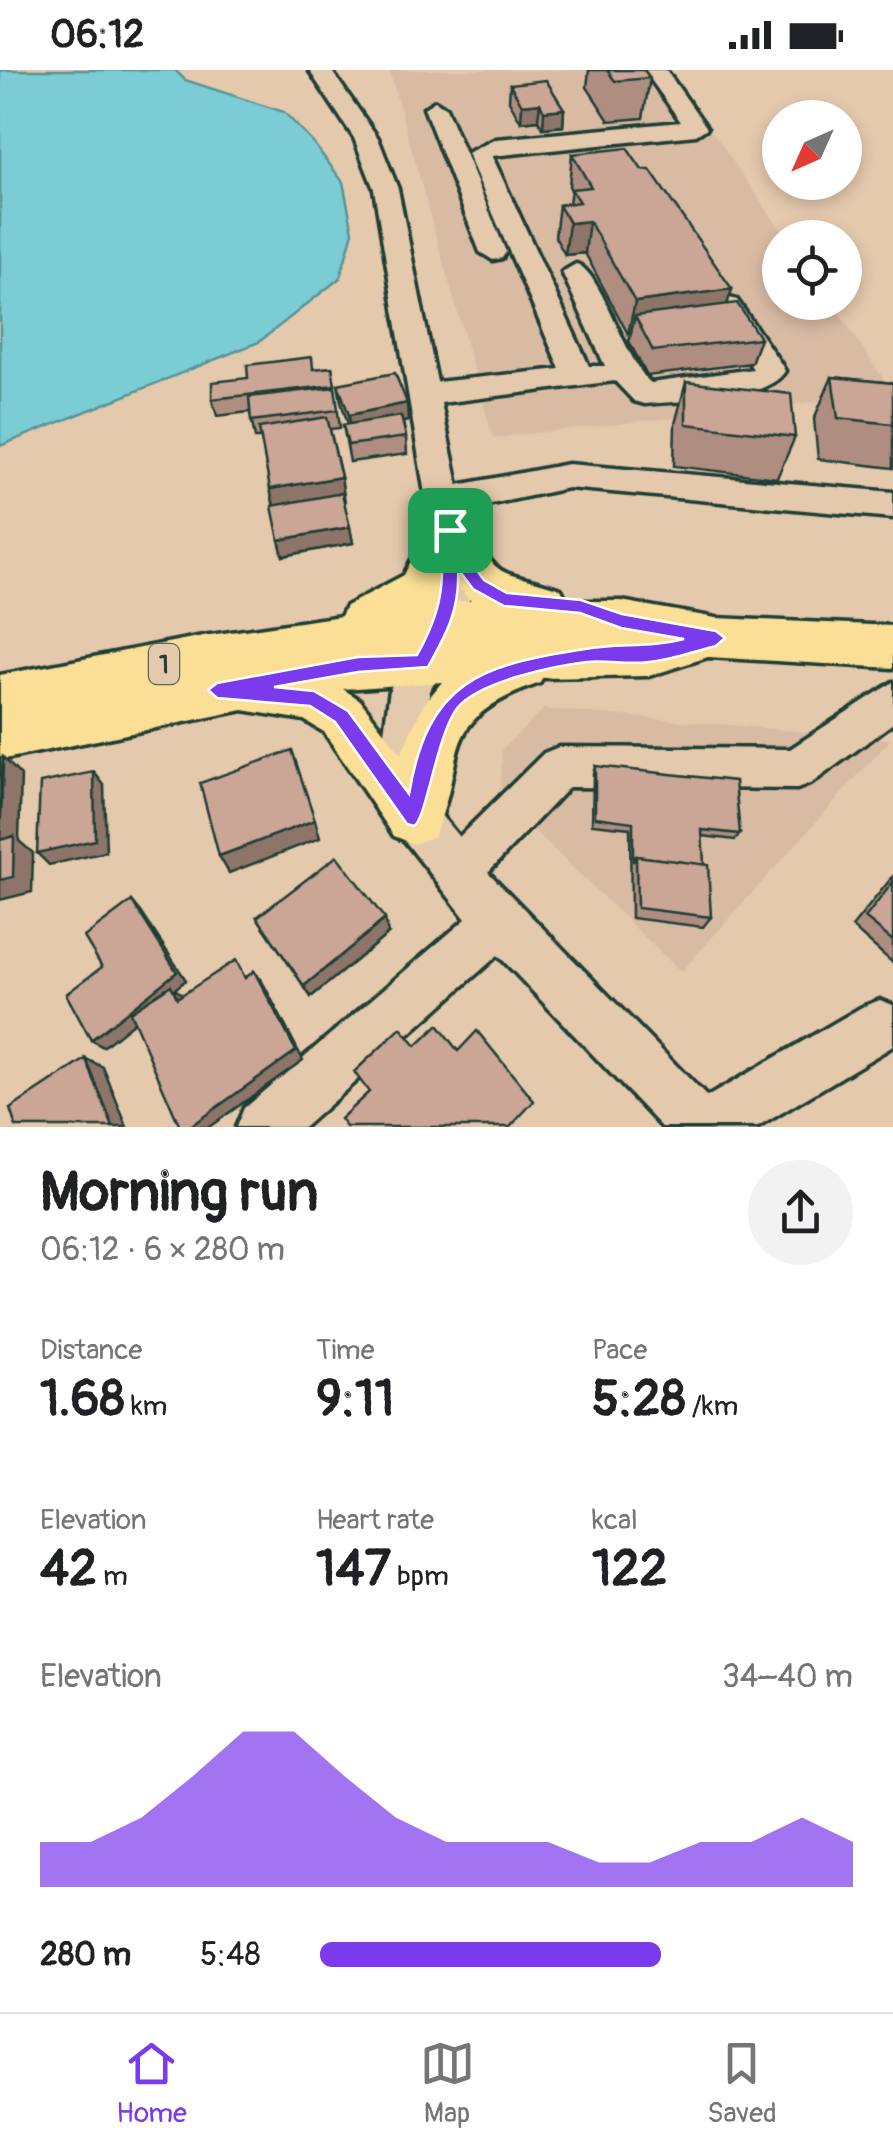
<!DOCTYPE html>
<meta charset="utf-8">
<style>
body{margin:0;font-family:Pangolin,sans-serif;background:#f2f2f2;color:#202124;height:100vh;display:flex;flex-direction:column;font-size:38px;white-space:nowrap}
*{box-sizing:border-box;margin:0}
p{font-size:32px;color:#757577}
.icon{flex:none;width:55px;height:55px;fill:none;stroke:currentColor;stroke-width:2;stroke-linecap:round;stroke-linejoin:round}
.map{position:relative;height:1057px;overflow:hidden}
.drawer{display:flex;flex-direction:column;background:#fff;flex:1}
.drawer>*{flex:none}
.needle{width:65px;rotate:225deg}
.fabs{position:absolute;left:762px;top:30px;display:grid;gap:20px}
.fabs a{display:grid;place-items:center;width:100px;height:100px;border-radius:50%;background:#fff;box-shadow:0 5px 15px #0003;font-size:50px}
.pin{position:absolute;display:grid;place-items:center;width:85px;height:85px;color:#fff;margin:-42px;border-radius:20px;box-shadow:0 5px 15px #0006}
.round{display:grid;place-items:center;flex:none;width:105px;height:105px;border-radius:52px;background:#f2f2f2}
.head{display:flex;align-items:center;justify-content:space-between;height:170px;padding:0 40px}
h1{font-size:55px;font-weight:700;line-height:75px}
.figures{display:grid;grid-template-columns:repeat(3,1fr);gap:15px;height:170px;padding:10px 40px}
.figures div{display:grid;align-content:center}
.figures b{font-size:50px;font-weight:700}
.figures small{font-size:28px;font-weight:400}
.figures p{font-size:28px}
.chart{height:280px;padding:20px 40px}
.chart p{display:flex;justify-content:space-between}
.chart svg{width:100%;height:180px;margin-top:10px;fill:#7c3aed;opacity:.7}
ul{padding:0 40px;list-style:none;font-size:32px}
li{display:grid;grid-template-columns:160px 120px 1fr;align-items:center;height:75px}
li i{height:25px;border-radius:12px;background:#7c3aed}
.status{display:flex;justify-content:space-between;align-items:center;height:70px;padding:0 50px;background:#fff;direction:ltr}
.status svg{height:28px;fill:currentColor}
.dock{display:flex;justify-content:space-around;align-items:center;height:140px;border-top:2px solid #e0e0e0;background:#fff;font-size:28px;color:#757577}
.dock a{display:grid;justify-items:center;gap:5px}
.dock .current{color:#7c3aed}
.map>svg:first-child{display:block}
.built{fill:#d9bba4}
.water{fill:#7cccd5;stroke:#579395;stroke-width:2.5}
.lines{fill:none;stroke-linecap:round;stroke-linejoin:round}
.minor-casing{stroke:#1f3d34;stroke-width:7}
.major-casing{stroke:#1f3d34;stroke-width:7}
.minor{fill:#e5c9ad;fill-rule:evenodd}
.major{fill:#fbdf96;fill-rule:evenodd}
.wall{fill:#af8e81;stroke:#1f3d34;stroke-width:2.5}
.shaded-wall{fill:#8e7469;stroke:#1f3d34;stroke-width:2.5}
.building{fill:#cba596;stroke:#1f3d34;stroke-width:2.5}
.route{fill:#7c3aed;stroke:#fff;stroke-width:2.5;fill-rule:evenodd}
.labels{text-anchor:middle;stroke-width:10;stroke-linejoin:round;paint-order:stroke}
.shield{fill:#e5c9ad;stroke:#5a6758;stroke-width:2.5}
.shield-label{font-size:25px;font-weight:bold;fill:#1f3d34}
</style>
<div class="status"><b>06:12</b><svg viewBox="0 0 49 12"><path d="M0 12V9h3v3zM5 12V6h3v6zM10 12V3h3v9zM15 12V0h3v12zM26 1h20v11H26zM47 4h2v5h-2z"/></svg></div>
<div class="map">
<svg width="893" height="1057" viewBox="0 0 893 1057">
<rect width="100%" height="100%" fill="#e5c9ad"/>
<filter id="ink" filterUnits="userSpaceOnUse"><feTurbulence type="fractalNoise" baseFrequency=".01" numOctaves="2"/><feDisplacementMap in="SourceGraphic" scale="20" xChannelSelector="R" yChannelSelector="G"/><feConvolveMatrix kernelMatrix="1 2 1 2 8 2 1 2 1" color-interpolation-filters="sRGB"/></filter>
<g filter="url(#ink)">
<g class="built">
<path d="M 389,0 L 669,0 L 786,167 L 780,168 L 780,232 L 832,233 L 893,323 L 493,368 Z"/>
<path d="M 544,639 L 891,669 L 681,902 L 500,728 L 502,679 Z"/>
</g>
<path class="water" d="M 0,0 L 175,0 L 185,10 L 284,42 L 314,74 L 343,112 L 353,162 L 340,208 L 259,272 L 0,376 Z"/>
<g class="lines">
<g class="minor-casing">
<g id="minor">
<path d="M 309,0 L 331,0 L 378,68 L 398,119 L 437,312 L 560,299 L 467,83 L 496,69 L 681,52 L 644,0 L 666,0 L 707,58 L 696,65 L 492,86 L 589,296 L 605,296 L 562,202 L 576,194 C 601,200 624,290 651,313 L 753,299 L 713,236 L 727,227 L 737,230 L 781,294 L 785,301 C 766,332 681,330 645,334 L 634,331 L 615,311 L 441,333 L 458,415 L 568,394 L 893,422 L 893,448 L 568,418 L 463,440 L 470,527 L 464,551 L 430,620 L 422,691 L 434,737 L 459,767 L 544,683 L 559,677 L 790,679 L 893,612 L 893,653 L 812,713 L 797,719 L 569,717 L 488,802 L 707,1027 L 862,937 L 880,930 L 893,935 L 893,976 L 758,1057 L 662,1057 L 498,885 L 304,1057 L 236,1057 L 244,1038 L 466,849 L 398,762 L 380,691 L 390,619 L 426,550 L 432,527 L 431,460 L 374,119 L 354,68 Z"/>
<path d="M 435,31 L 446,38 L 506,182 L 502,188 L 493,190 L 480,182 L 424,38 Z"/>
</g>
</g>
<g class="major-casing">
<path id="major" d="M 449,443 L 465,448 C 502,516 494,497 561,519 L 567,531 L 621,531 L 716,548 L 893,556 L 893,598 L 708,587 L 649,606 L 542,608 L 540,613 C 433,651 470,683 434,766 L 414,774 L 394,766 L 324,662 L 304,650 L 243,640 L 0,690 L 0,605 L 203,566 L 341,546 L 346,536 L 404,505 L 433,448 ZM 451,509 L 471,531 L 436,532 ZM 442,612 L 423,635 L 401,684 L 360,630 L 343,619 Z"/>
</g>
<use href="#minor" class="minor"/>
<use href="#major" class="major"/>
</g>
<g class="wall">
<path d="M 589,0 L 644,0 L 650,8 L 643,48 L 609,51 L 587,17 Z"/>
<path d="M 510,14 L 564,39 L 563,56 L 543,58 L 538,50 L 521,52 L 509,31 Z"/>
<path d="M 572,84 L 642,100 L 732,219 L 727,234 L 760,268 L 751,293 L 647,306 L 629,271 L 631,263 L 628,264 L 585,183 L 565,185 L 555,167 L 559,135 L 569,133 L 571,120 L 569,116 Z"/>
<path d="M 332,297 L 340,358 L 330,359 L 341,407 L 344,432 L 353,473 L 283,486 L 261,368 L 255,368 L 250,342 L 217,346 L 212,329 L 313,299 Z"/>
<path d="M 832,307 L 893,313 L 893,398 L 818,389 L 814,349 Z"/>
<path d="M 686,312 L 795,367 L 777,408 L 674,396 L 675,354 Z"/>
<path d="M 338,314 L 407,333 L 408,351 L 403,352 L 406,367 L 407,384 L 350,392 L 343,355 L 348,354 L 341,332 Z"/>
<path d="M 595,696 L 740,764 L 735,770 L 702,766 L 704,795 L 711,847 L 703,857 L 631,848 L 630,758 L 592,754 L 593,703 Z"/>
<path d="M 893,806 L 893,893 L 852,857 Z"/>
<path d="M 257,847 L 388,864 L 311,927 Z"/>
</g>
<g class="shaded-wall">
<path d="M 540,33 L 538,50 L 521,52 L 522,35 Z"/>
<path d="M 564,39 L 563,56 L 543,58 L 544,41 Z"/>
<path d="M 589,151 L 585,183 L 565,185 L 569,153 Z"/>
<path d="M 732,219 L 722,251 L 635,246 L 631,263 L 628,264 L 635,232 Z"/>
<path d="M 407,333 L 408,351 L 351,362 L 349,345 Z"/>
<path d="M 341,407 L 345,432 L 276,444 L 270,419 Z"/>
<path d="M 350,457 L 353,473 L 283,486 L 279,470 Z"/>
<path d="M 3,687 L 21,706 L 19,771 L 33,783 L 32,822 L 0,830 L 0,770 Z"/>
<path d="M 94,702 L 104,715 L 106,782 L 49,795 L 37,783 Z"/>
<path d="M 315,750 L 320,768 L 229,803 L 219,786 Z"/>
<path d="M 132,831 L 141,842 L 186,910 L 175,919 L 184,926 L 177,928 L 174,920 L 103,977 L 91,970 Z"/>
<path d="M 385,849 L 388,864 L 311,927 L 304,916 Z"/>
<path d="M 254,901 L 263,913 L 303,990 L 209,1057 L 189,1057 Z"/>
<path d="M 86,989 L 103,997 L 127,1057 L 113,1057 Z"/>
</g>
<g class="building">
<path d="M 607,0 L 644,0 L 650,8 L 615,11 Z"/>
<path d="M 546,10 L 564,39 L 544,41 L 540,33 L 522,35 L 510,14 Z"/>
<path d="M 627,78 L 642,100 L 650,100 L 732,219 L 635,232 L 589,151 L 569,153 L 559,135 L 579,132 L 571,119 L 591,117 L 572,84 Z"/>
<path d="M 737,233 L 760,268 L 653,281 L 635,246 Z"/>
<path d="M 312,287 L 313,299 L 332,297 L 335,315 L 212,329 L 212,312 L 248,308 L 247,295 Z"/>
<path d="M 395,303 L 407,333 L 349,345 L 338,314 Z"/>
<path d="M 832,307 L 893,313 L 893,354 L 838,348 Z"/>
<path d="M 686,312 L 791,324 L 795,367 L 686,354 Z"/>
<path d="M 335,317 L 338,340 L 251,351 L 249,327 Z"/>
<path d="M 401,346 L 406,367 L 348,375 L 343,355 Z"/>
<path d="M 327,347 L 341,407 L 270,419 L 259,358 Z"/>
<path d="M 342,423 L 350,457 L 279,470 L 272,436 Z"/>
<path d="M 292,680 L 315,750 L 219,786 L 200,713 Z"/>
<path d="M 0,687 L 3,687 L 0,770 L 14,766 L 13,807 L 0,810 Z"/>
<path d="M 595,696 L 735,711 L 740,764 L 702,760 L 704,795 L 636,786 L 633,792 L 633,752 L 595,747 Z"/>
<path d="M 94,702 L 95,770 L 37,783 L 40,713 Z"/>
<path d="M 337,786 L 385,849 L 304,916 L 257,847 Z"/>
<path d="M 636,786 L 708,795 L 711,847 L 637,838 Z"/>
<path d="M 893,812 L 893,871 L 865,848 Z"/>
<path d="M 132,831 L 177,902 L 91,970 L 66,924 L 102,897 L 84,867 Z"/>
<path d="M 236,890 L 245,908 L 254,901 L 296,981 L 189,1057 L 180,1057 L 130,942 L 171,915 L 177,928 Z"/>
<path d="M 438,955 L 458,981 L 477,961 L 534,1031 L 510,1057 L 346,1057 L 340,1049 L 369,1022 L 354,1002 L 401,958 L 416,976 Z"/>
<path d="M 86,989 L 113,1057 L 16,1057 L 10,1039 Z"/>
</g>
</g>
<path class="route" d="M 450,454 L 455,456 L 470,491 L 484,510 L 507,523 L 581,530 L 622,544 L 716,561 L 725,568 L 716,576 C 695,581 672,590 649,592 C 629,595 608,590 587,592 C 554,596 481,611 458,637 C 437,663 426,751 414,756 L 407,754 L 335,652 L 310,636 L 217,628 L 208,620 L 217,613 L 358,587 L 417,585 C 444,537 443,514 442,460 ZM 458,499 L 473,519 L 504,536 L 580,543 L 621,558 L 684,569 C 650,578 619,573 585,579 C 480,595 428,611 409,724 L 348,641 L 314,621 L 274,617 L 358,602 L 428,597 C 447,563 460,539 458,499 Z"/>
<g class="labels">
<rect class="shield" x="149" y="574" width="30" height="40" rx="8"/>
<g class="shield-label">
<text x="164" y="603">1</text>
</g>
</g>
</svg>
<div class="fabs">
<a><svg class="needle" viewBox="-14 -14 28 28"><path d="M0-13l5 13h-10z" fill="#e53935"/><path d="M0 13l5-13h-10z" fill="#757577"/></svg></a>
<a><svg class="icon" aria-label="locate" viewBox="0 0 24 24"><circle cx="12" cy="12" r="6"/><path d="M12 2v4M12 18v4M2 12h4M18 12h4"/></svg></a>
</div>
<div class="pin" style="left:450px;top:460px;background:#1e9e55"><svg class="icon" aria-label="arrive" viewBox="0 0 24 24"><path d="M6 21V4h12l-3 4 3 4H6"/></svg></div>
</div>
<section class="drawer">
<div class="head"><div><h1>Morning run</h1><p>06:12 · 6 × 280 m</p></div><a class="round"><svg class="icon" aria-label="share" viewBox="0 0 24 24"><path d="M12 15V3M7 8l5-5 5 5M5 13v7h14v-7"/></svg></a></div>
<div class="figures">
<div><p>Distance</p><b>1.68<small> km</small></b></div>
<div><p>Time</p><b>9:11</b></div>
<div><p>Pace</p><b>5:28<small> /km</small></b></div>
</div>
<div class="figures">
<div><p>Elevation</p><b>42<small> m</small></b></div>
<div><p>Heart rate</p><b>147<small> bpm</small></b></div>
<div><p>kcal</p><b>122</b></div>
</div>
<div class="chart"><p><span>Elevation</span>34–40 m</p>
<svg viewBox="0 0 160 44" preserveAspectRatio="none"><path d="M0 44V33L10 33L20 27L30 17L40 6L50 6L60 17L70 27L80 33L90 33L100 33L110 38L120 38L130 33L140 33L150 27L160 33V44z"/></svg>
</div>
<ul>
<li><b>280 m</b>5:48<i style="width:64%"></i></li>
</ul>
</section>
<nav class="dock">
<a class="current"><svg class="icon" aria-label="home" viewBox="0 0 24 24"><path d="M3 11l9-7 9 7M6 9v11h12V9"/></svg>Home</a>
<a><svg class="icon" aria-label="map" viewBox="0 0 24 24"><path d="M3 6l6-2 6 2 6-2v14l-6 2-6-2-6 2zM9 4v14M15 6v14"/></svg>Map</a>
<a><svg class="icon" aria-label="saved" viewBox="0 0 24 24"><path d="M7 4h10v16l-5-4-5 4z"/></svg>Saved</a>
</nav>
